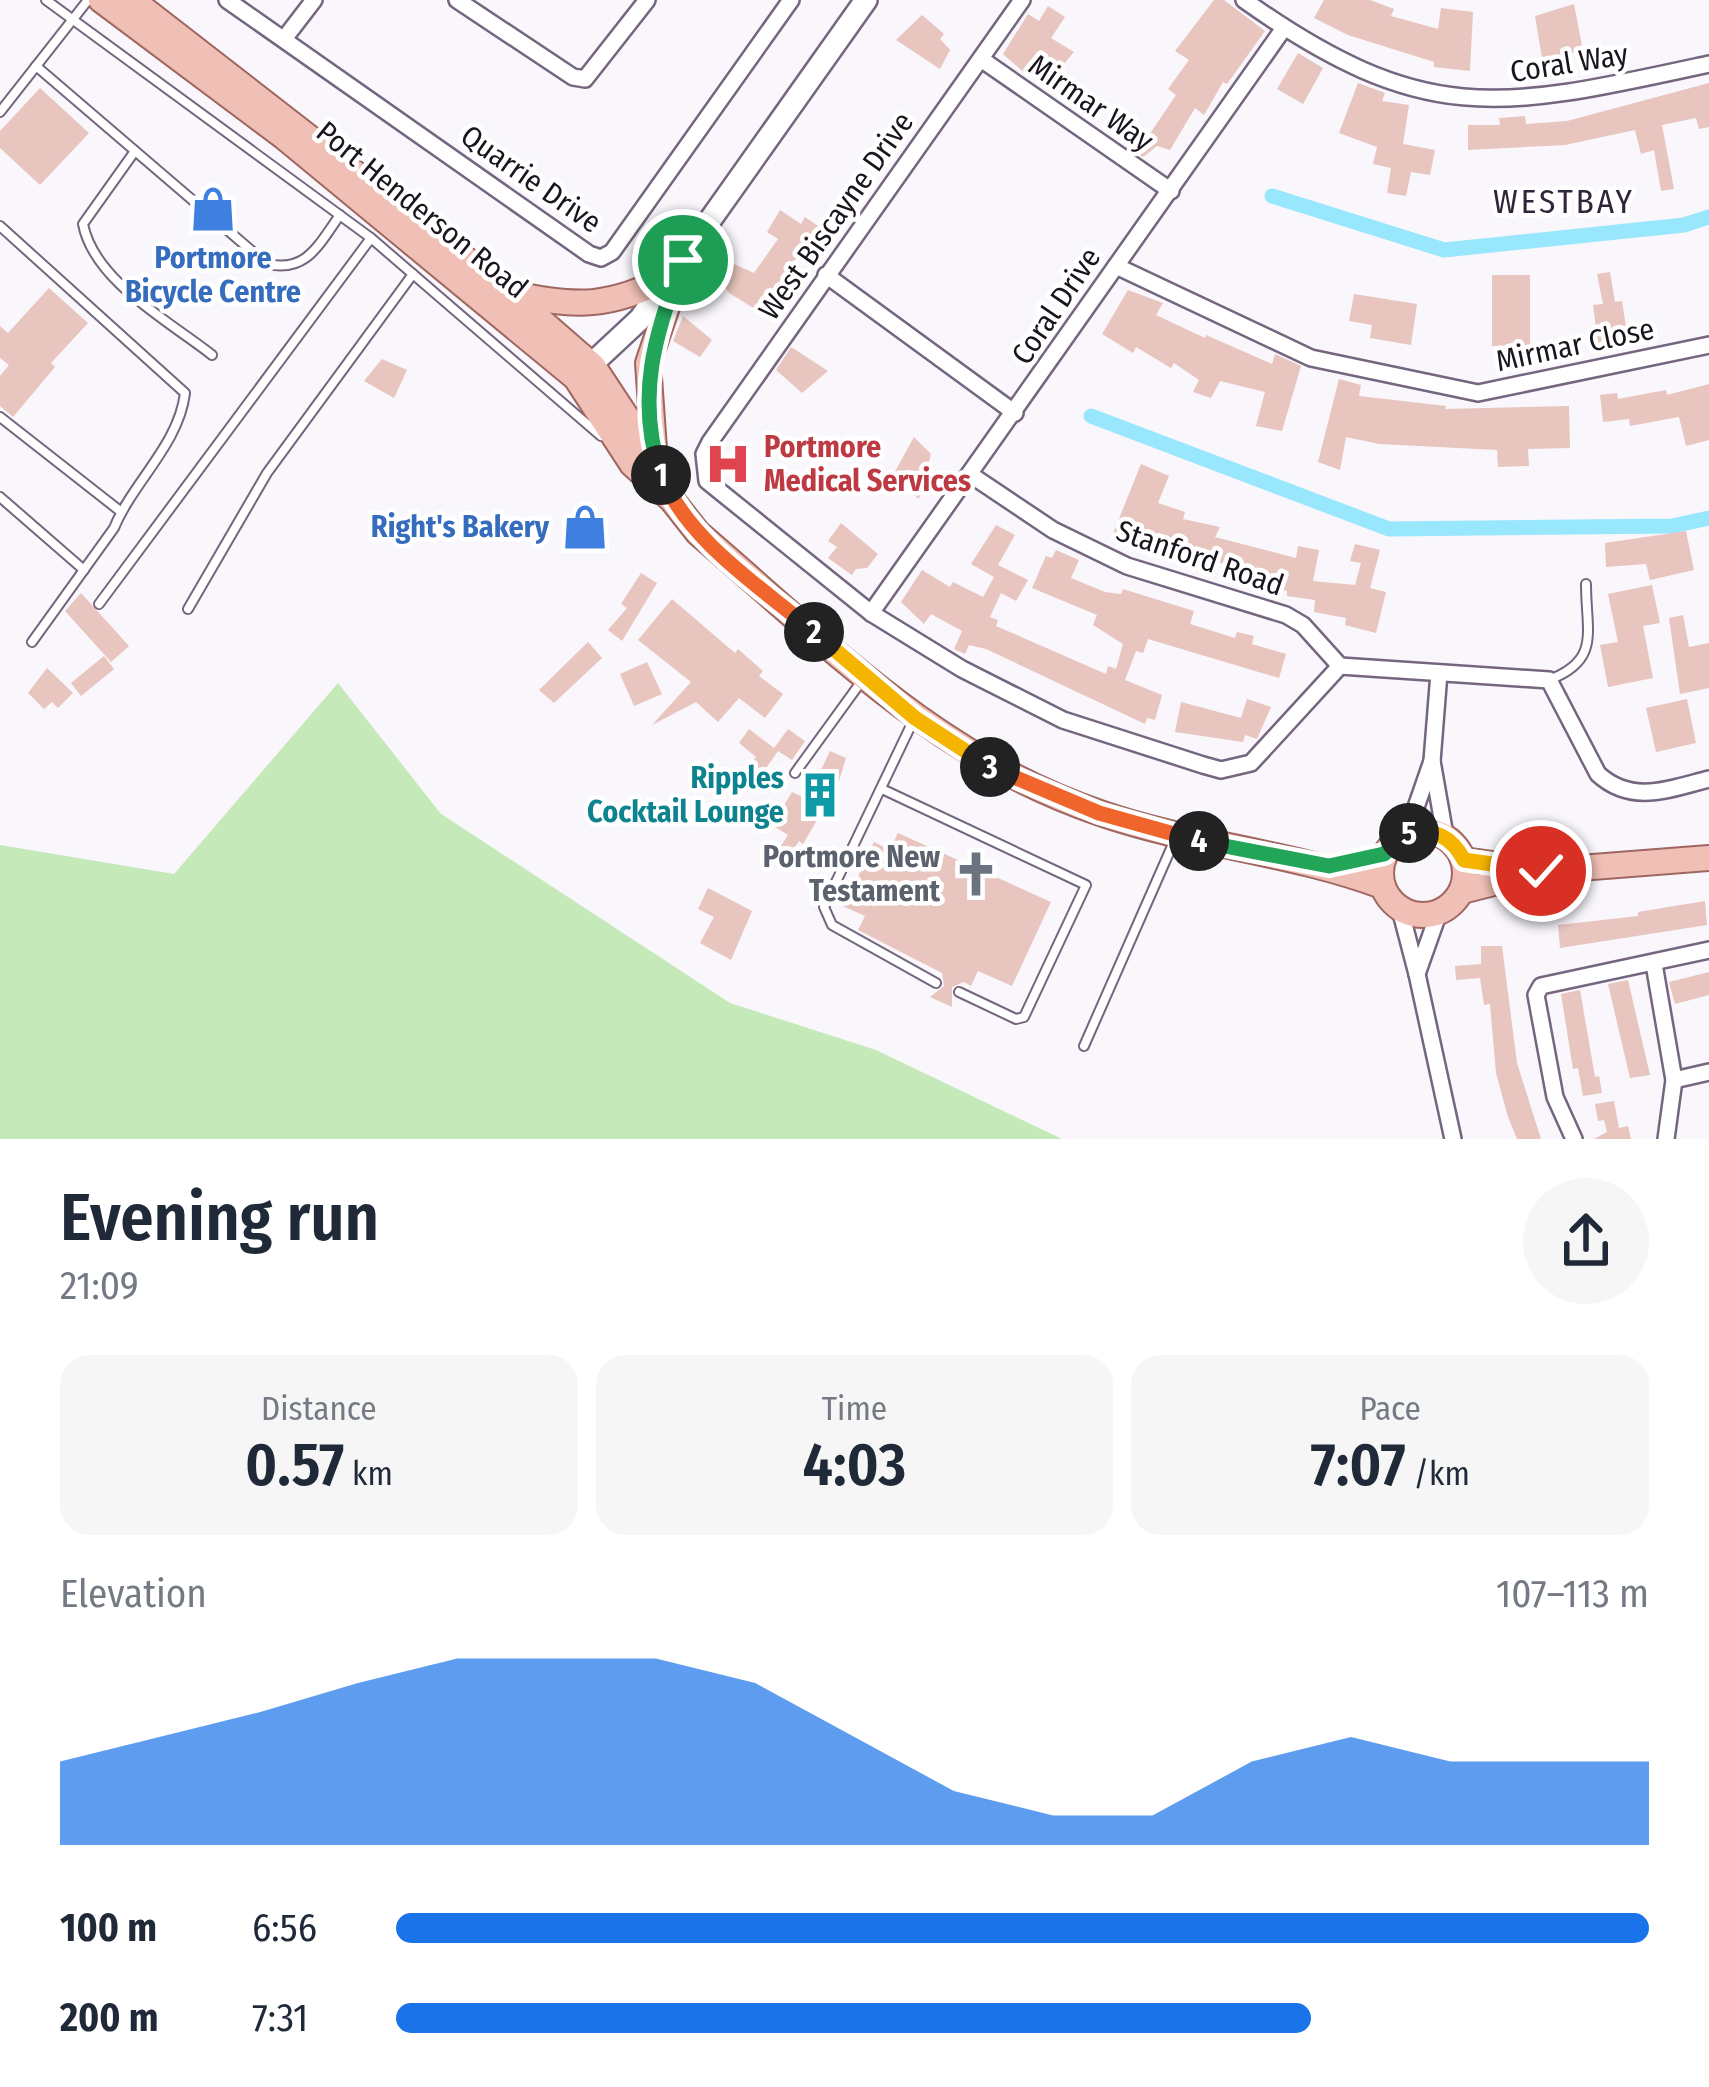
<!DOCTYPE html>
<meta charset="utf-8">
<style>
body{margin:0;font-family:"Fira Sans Condensed",sans-serif;background:#f6f6f7;color:#1f2937;height:100vh;display:flex;flex-direction:column;font-size:45px;white-space:nowrap}
*{box-sizing:border-box;margin:0}
p{font-size:39px;color:#747a83}
.icon{flex:none;width:66px;height:66px;fill:none;stroke:currentColor;stroke-width:2;stroke-linecap:round;stroke-linejoin:round}
.map{position:relative;height:1139px;overflow:hidden}
.sheet{display:flex;flex-direction:column;background:#fff;flex:1}
.sheet>*{flex:none}
.pin{position:absolute;display:grid;place-items:center;width:102px;height:102px;color:#fff;margin:-51px;border:6px solid #fff;border-radius:50%;box-shadow:0 3px 12px #0007}
.km{position:absolute;width:60px;height:60px;margin:-30px;border-radius:50%;background:#222;color:#fff;font-size:33px;line-height:60px;text-align:center}
.round{display:grid;place-items:center;flex:none;width:126px;height:126px;border-radius:63px;background:#f6f6f7}
.summary{display:flex;align-items:center;justify-content:space-between;height:204px;padding:0 60px}
h1{font-size:66px;font-weight:600;line-height:90px}
.figures{display:grid;grid-template-columns:repeat(3,1fr);gap:18px;height:204px;padding:12px 60px}
.figures div{display:grid;align-content:center;border-radius:30px;background:#f6f6f7;text-align:center}
.figures b{font-size:60px;font-weight:600}
.figures small{font-size:33px;font-weight:400}
.figures p{font-size:33px}
.chart{height:336px;padding:24px 60px}
.chart p{display:flex;justify-content:space-between}
.chart svg{width:100%;height:216px;margin-top:12px;fill:#1a73e8;opacity:.7}
ul{padding:0 60px;list-style:none;font-size:39px}
li{display:grid;grid-template-columns:192px 144px 1fr;align-items:center;height:90px}
li i{height:30px;border-radius:15px;background:#1a73e8}
.map>svg:first-child{display:block}
.green{fill:#c5e9b9}
.lines{fill:none;stroke-linecap:round;stroke-linejoin:round}
.canal{stroke:#99e7fc;stroke-width:15}
.building{fill:#e8c5be}
.service-casing{stroke:#75667f;stroke-width:12}
.minor-casing{stroke:#75667f;stroke-width:20}
.secondary-casing{stroke:#75667f;stroke-width:26}
.primary-casing{stroke:#9f6760;stroke-width:28}
.service{stroke:#fff;stroke-width:8}
.minor{stroke:#fff;stroke-width:15}
.secondary{stroke:#fff;stroke-width:21}
.primary{stroke:#f0bfb5;stroke-width:24}
.split-1-casing{stroke:#fff;stroke-width:24}
.split-2-casing{stroke:#fff;stroke-width:24}
.split-3-casing{stroke:#fff;stroke-width:24}
.split-4-casing{stroke:#fff;stroke-width:24}
.split-5-casing{stroke:#fff;stroke-width:24}
.split-6-casing{stroke:#fff;stroke-width:24}
.split-1{stroke:#22a559;stroke-width:15}
.split-2{stroke:#f0652b;stroke-width:15}
.split-3{stroke:#f5b400;stroke-width:15}
.split-4{stroke:#f0652b;stroke-width:15}
.split-5{stroke:#22a559;stroke-width:15}
.split-6{stroke:#f5b400;stroke-width:15}
.labels{text-anchor:middle;stroke-width:9;stroke-linejoin:round;paint-order:stroke}
.street-label{font-size:30px;fill:#1a141d;stroke:#fff}
.shop-label{font-size:30px;font-weight:bold;fill:#366cbe;stroke:#fff}
.health-label{font-size:30px;font-weight:bold;fill:#be3a42;stroke:#fff;text-anchor:start}
.culture-label{font-size:30px;font-weight:bold;fill:#0d838f;stroke:#fff;text-anchor:end}
.worship-label{font-size:30px;font-weight:bold;fill:#5b616d;stroke:#fff;text-anchor:end}
.neighbourhood-label{font-size:33px;letter-spacing:3px;fill:#312439;stroke:#fff}
</style>
<div class="map">
<svg width="1709" height="1139" viewBox="0 0 1709 1139">
<rect width="100%" height="100%" fill="#f9f6fc"/>
<path class="green" d="M 338,683 L 441,814 L 730,1003 L 876,1050 L 1062,1139 L 0,1139 L 0,845 L 174,874 Z"/>
<g class="lines">
<g class="canal">
<path d="M 1272,196 L 1444,250 L 1684,225 L 1709,217"/>
<path d="M 1091,416 L 1389,529 L 1672,526 L 1709,518"/>
</g>
</g>
<g class="building">
<path d="M 1214,0 L 1224,0 L 1265,31 L 1227,84 L 1223,82 L 1204,115 L 1195,108 L 1170,150 L 1157,146 L 1143,157 L 1137,153 L 1176,95 L 1168,89 L 1189,60 L 1175,51 Z"/>
<path d="M 1324,0 L 1370,0 L 1394,9 L 1391,16 L 1438,29 L 1441,8 L 1473,12 L 1470,71 L 1434,67 L 1434,62 L 1348,35 L 1314,18 Z"/>
<path d="M 1574,4 L 1583,51 L 1571,53 L 1572,57 L 1542,58 L 1535,16 Z"/>
<path d="M 1048,6 L 1065,17 L 1051,38 L 1074,52 L 1057,72 L 1038,57 L 1027,75 L 1003,54 L 1028,14 L 1039,21 Z"/>
<path d="M 922,15 L 944,34 L 940,39 L 950,50 L 940,69 L 896,40 Z"/>
<path d="M 1298,53 L 1323,68 L 1303,104 L 1277,89 Z"/>
<path d="M 1358,83 L 1385,93 L 1382,101 L 1409,105 L 1403,144 L 1435,150 L 1430,175 L 1411,172 L 1406,196 L 1387,193 L 1391,168 L 1373,164 L 1377,147 L 1339,133 Z"/>
<path d="M 1709,83 L 1709,127 L 1699,129 L 1696,118 L 1662,125 L 1674,189 L 1661,191 L 1654,150 L 1641,154 L 1635,130 L 1565,145 L 1468,150 L 1468,125 L 1500,125 L 1499,118 L 1525,116 L 1526,124 L 1567,121 Z"/>
<path d="M 40,88 L 89,133 L 40,185 L 0,148 L 0,131 Z"/>
<path d="M 780,210 L 801,224 L 805,217 L 824,230 L 806,256 L 800,253 L 760,312 L 729,293 L 715,272 L 725,260 L 754,273 L 778,239 L 767,232 Z"/>
<path d="M 1610,272 L 1615,302 L 1622,301 L 1628,339 L 1598,343 L 1593,305 L 1603,304 L 1597,274 Z"/>
<rect x="1492" y="275" width="38" height="71"/>
<path d="M 49,288 L 88,323 L 51,363 L 55,367 L 13,417 L 0,406 L 0,376 L 9,365 L 0,358 L 0,326 L 8,333 Z"/>
<path d="M 1128,290 L 1163,303 L 1156,315 L 1205,338 L 1206,335 L 1272,364 L 1275,354 L 1301,366 L 1282,431 L 1256,426 L 1265,392 L 1220,381 L 1211,398 L 1193,392 L 1199,380 L 1174,363 L 1171,368 L 1136,347 L 1133,353 L 1102,334 Z"/>
<path d="M 1354,294 L 1417,304 L 1411,345 L 1370,338 L 1372,325 L 1349,321 Z"/>
<path d="M 683,316 L 712,340 L 700,357 L 673,341 Z"/>
<path d="M 791,347 L 828,371 L 802,393 L 776,370 Z"/>
<path d="M 382,359 L 407,370 L 394,398 L 364,381 Z"/>
<path d="M 1339,379 L 1361,385 L 1359,396 L 1446,406 L 1445,409 L 1569,406 L 1570,448 L 1528,449 L 1529,466 L 1498,467 L 1497,450 L 1379,444 L 1346,437 L 1340,470 L 1318,462 Z"/>
<path d="M 1709,384 L 1709,440 L 1686,446 L 1679,417 L 1630,426 L 1629,419 L 1603,422 L 1600,395 L 1617,393 L 1618,399 L 1666,390 L 1667,395 Z"/>
<path d="M 914,437 L 931,454 L 919,499 L 892,477 Z"/>
<path d="M 1141,464 L 1169,476 L 1158,503 L 1185,512 L 1183,519 L 1220,527 L 1215,537 L 1296,558 L 1298,546 L 1319,550 L 1313,581 L 1355,585 L 1361,563 L 1350,561 L 1355,544 L 1380,550 L 1370,588 L 1386,592 L 1376,633 L 1345,625 L 1346,618 L 1314,612 L 1315,600 L 1287,596 L 1287,591 L 1278,589 L 1280,580 L 1173,549 L 1171,556 L 1156,554 L 1112,536 Z"/>
<path d="M 841,523 L 878,554 L 867,568 L 856,569 L 852,575 L 828,558 L 837,547 L 828,541 Z"/>
<path d="M 996,525 L 1015,535 L 998,565 L 1028,580 L 1016,601 L 1001,593 L 990,617 L 998,620 L 996,626 L 1106,674 L 1108,666 L 1116,669 L 1123,644 L 1093,625 L 1097,615 L 1032,588 L 1046,556 L 1052,558 L 1056,550 L 1079,560 L 1071,578 L 1105,592 L 1121,594 L 1123,589 L 1194,611 L 1190,624 L 1235,638 L 1237,632 L 1254,636 L 1252,644 L 1286,654 L 1279,678 L 1148,639 L 1143,653 L 1136,651 L 1125,680 L 1162,695 L 1155,720 L 1147,718 L 1145,724 L 986,649 L 969,645 L 965,654 L 954,649 L 962,631 L 931,614 L 924,624 L 901,602 L 922,570 L 950,587 L 953,582 L 983,597 L 994,577 L 971,564 Z"/>
<path d="M 1686,531 L 1694,570 L 1650,580 L 1646,564 L 1606,567 L 1605,543 Z"/>
<path d="M 641,573 L 657,583 L 622,641 L 608,630 L 627,608 L 621,604 Z"/>
<path d="M 1652,585 L 1660,623 L 1643,626 L 1653,678 L 1608,687 L 1600,645 L 1618,642 L 1608,594 Z"/>
<path d="M 81,593 L 129,646 L 111,662 L 65,611 Z"/>
<path d="M 672,599 L 735,653 L 738,649 L 763,671 L 759,676 L 783,694 L 765,718 L 739,698 L 718,722 L 696,702 L 652,725 L 691,682 L 638,640 Z"/>
<path d="M 1683,615 L 1689,647 L 1709,643 L 1709,688 L 1680,694 L 1669,618 Z"/>
<path d="M 588,642 L 602,658 L 554,703 L 539,690 Z"/>
<path d="M 104,656 L 114,669 L 81,696 L 71,683 Z"/>
<path d="M 647,662 L 662,694 L 634,706 L 620,674 Z"/>
<path d="M 47,668 L 73,693 L 58,708 L 52,702 L 44,709 L 28,693 Z"/>
<path d="M 1247,699 L 1271,707 L 1257,739 L 1245,735 L 1243,742 L 1175,732 L 1181,702 L 1241,718 Z"/>
<path d="M 1687,699 L 1696,743 L 1656,752 L 1646,708 Z"/>
<path d="M 749,729 L 774,748 L 788,729 L 805,741 L 792,760 L 778,751 L 760,777 L 747,769 L 756,757 L 739,743 Z"/>
<path d="M 830,751 L 846,758 L 838,784 L 803,844 L 799,841 L 787,859 L 777,852 L 788,835 L 772,825 L 792,792 L 807,799 Z"/>
<path d="M 898,833 L 1051,902 L 1012,986 L 978,971 L 971,986 L 964,982 L 952,987 L 952,1007 L 930,997 L 944,986 L 942,973 L 858,930 L 865,916 L 836,903 L 843,888 L 851,892 L 874,842 L 890,850 Z"/>
<path d="M 708,888 L 752,911 L 731,960 L 700,943 L 714,917 L 698,909 Z"/>
<path d="M 1705,901 L 1707,925 L 1560,948 L 1558,925 L 1638,916 L 1638,912 Z"/>
<path d="M 1481,946 L 1502,946 L 1517,1063 L 1541,1139 L 1517,1139 L 1508,1117 L 1496,1073 L 1490,1004 L 1484,1005 L 1480,978 L 1456,980 L 1455,966 L 1481,964 Z"/>
<path d="M 1709,972 L 1709,995 L 1675,1004 L 1669,982 Z"/>
<path d="M 1628,980 L 1650,1075 L 1630,1078 L 1608,984 Z"/>
<path d="M 1580,990 L 1595,1077 L 1599,1076 L 1602,1093 L 1583,1096 L 1578,1068 L 1573,1069 L 1561,994 Z"/>
<path d="M 1614,1101 L 1619,1128 L 1628,1126 L 1631,1139 L 1594,1139 L 1607,1132 L 1604,1120 L 1598,1121 L 1595,1104 Z"/>
</g>
<g class="lines">
<g class="service-casing">
<g id="service">
<path d="M 46,0 L 371,238 L 601,436"/>
<path d="M 36,66 L 267,264 C 307,273 319,244 340,215"/>
<path d="M 0,112 L 88,0"/>
<path d="M 135,151 L 83,224 C 94,281 169,321 212,355"/>
<path d="M 0,226 L 185,393 C 179,444 133,482 114,528 L 32,642"/>
<path d="M 0,417 L 120,511"/>
<path d="M 0,497 L 84,570"/>
<path d="M 99,604 L 371,238"/>
<path d="M 188,609 L 267,473 L 413,274"/>
<path d="M 1549,680 C 1601,660 1586,632 1586,584"/>
<path d="M 914,719 L 824,907 L 832,925 L 936,983"/>
<path d="M 795,773 L 861,682"/>
<path d="M 882,789 L 1086,885 L 1024,1017 L 1016,1019 L 959,992"/>
<path d="M 1084,1046 L 1176,837"/>
</g>
</g>
<g class="minor-casing">
<g id="minor">
<path d="M 227,0 L 589,254 L 601,258 L 612,252 L 791,0"/>
<path d="M 457,0 L 573,77 L 585,79 L 647,0"/>
<path d="M 1022,0 L 710,442 L 704,454 L 707,481 L 871,613 L 962,669 L 1063,720 L 1203,765 L 1221,770 L 1251,763 L 1340,666"/>
<path d="M 1244,0 C 1426,129 1502,109 1709,64"/>
<path d="M 284,39 L 314,0"/>
<path d="M 981,59 L 1171,191"/>
<path d="M 1116,266 L 1311,358 L 1478,393 L 1709,345"/>
<path d="M 826,275 L 1015,413"/>
<path d="M 971,475 L 1053,530 L 1127,566 L 1286,615 L 1303,625 L 1340,666"/>
<path d="M 871,613 L 1284,28"/>
<path d="M 1340,666 L 1549,680 L 1598,774 C 1632,805 1669,789 1709,779"/>
<path d="M 1432,761 L 1439,673"/>
<path d="M 1407,833 L 1432,761 L 1445,835"/>
<path d="M 1400,909 L 1417,974 L 1439,912"/>
<path d="M 1654,964 L 1674,1080 L 1666,1139"/>
<path d="M 1417,974 L 1453,1139"/>
<path d="M 1674,1080 L 1709,1072"/>
<path d="M 1574,1139 L 1555,1097 L 1536,995 L 1541,986 L 1709,950"/>
</g>
</g>
<g class="secondary-casing">
<path id="secondary" d="M 580,375 L 640,319 L 866,0"/>
</g>
<g class="primary-casing">
<g id="primary">
<path d="M 101,0 L 284,137 L 576,378 L 632,464 L 672,500 L 698,533 C 827,643 935,757 1100,813 C 1192,845 1291,852 1382,886"/>
<path d="M 132,0 L 508,292 L 593,366 L 655,460 L 668,492"/>
<path d="M 510,293 C 576,308 610,308 671,276"/>
<path d="M 654,449 L 648,363 L 683,260"/>
<circle cx="1423" cy="873" r="42"/>
<path d="M 1464,860 L 1527,869"/>
<path d="M 1462,891 L 1541,871 L 1709,858"/>
</g>
</g>
<use href="#service" class="service"/>
<use href="#minor" class="minor"/>
<use href="#secondary" class="secondary"/>
<use href="#primary" class="primary"/>
</g>
<g class="lines">
<g class="split-1-casing">
<path id="split-1" d="M 661,475 C 635,398 655,332 683,260"/>
</g>
<g class="split-2-casing">
<path id="split-2" d="M 661,475 C 689,542 760,586 814,632"/>
</g>
<g class="split-3-casing">
<path id="split-3" d="M 814,632 L 915,718 L 990,767"/>
</g>
<g class="split-4-casing">
<path id="split-4" d="M 990,767 L 1099,813 L 1199,841"/>
</g>
<g class="split-5-casing">
<path id="split-5" d="M 1199,841 L 1329,866 L 1384,854 L 1409,833"/>
</g>
<g class="split-6-casing">
<path id="split-6" d="M 1409,833 C 1435,829 1451,836 1464,860 L 1541,871"/>
</g>
<use href="#split-1" class="split-1"/>
<use href="#split-2" class="split-2"/>
<use href="#split-3" class="split-3"/>
<use href="#split-4" class="split-4"/>
<use href="#split-5" class="split-5"/>
<use href="#split-6" class="split-6"/>
</g>
<defs>
<g id="shop-bare" transform="scale(3.6)"><path d="M-5-2.5h2.3a2.7 3.5 0 0 1 5.4 0H5L5.5 6h-11ZM-1.5-2.5h3a1.5 2.3 0 0 0-3 0Z" fill="#3f7fe0" stroke="#fff" stroke-width="2.5" paint-order="stroke"/></g>
<g id="hospital-bare" transform="scale(3.6)"><path d="M-5-5h3v3.5h4V-5h3V5h-3V1.5h-4V5h-3Z" fill="#e0444e" stroke="#fff" stroke-width="2.5" paint-order="stroke"/></g>
<g id="building-bare" transform="scale(3.6)"><path d="M-4-6H4V6H1V3H-1V6H-4ZM-2.5-4.3h1.7v1.8h-1.7ZM.8-4.3h1.7v1.8H.8ZM-2.5-1h1.7V.8h-1.7ZM.8-1h1.7V.8H.8Z" fill="#0f9aa8" stroke="#fff" stroke-width="2.5" paint-order="stroke"/></g>
<g id="church-bare" transform="scale(3.6)"><path d="M-1.2-6h2.4v3.5h3.3v2.4h-3.3V6h-2.4V-.1h-3.3v-2.4h3.3Z" fill="#6b7280" stroke="#fff" stroke-width="2.5" paint-order="stroke"/></g>
</defs>
<g fill-rule="evenodd">
<use href="#shop-bare" x="213" y="209"/>
<use href="#hospital-bare" x="728" y="464"/>
<use href="#shop-bare" x="585" y="527"/>
<use href="#building-bare" x="820" y="795"/>
<use href="#church-bare" x="976" y="874"/>
</g>
<g class="labels">
<g class="street-label">
<text transform="translate(1569 63) rotate(-9)" y="10">Coral Way</text>
<text transform="translate(1091 103) rotate(35)" y="10">Mirmar Way</text>
<text transform="translate(531 179) rotate(35)" y="10">Quarrie Drive</text>
<text transform="translate(422 210) rotate(39)" y="10">Port Henderson Road</text>
<text transform="translate(836 216) rotate(-55)" y="10">West Biscayne Drive</text>
<text transform="translate(1056 306) rotate(-56)" y="10">Coral Drive</text>
<text transform="translate(1575 345) rotate(-12)" y="10">Mirmar Close</text>
<text transform="translate(1200 558) rotate(19)" y="10">Stanford Road</text>
</g>
<g class="shop-label">
<text x="213" y="268">Portmore<tspan x="213" dy="34">Bicycle Centre</tspan></text>
<text x="549" y="537" text-anchor="end">Right's Bakery</text>
</g>
<g class="health-label">
<text x="764" y="457">Portmore<tspan x="764" dy="34">Medical Services</tspan></text>
</g>
<g class="culture-label">
<text x="784" y="788">Ripples<tspan x="784" dy="34">Cocktail Lounge</tspan></text>
</g>
<g class="worship-label">
<text x="940" y="867">Portmore New<tspan x="940" dy="34">Testament</tspan></text>
</g>
<g class="neighbourhood-label">
<text x="1564" y="213">WESTBAY</text>
</g>
</g>
</svg>
<div class="pin" style="left:683px;top:260px;background:#1e9e55"><svg class="icon" aria-label="arrive" viewBox="0 0 24 24"><path d="M6 21V4h12l-3 4 3 4H6"/></svg></div>
<div class="pin" style="left:1541px;top:871px;background:#d93025"><svg class="icon" aria-label="check" viewBox="0 0 24 24"><path d="M5 12l5 5 9-10"/></svg></div>
<b class="km" style="left:661px;top:475px">1</b>
<b class="km" style="left:814px;top:632px">2</b>
<b class="km" style="left:990px;top:767px">3</b>
<b class="km" style="left:1199px;top:841px">4</b>
<b class="km" style="left:1409px;top:833px">5</b>
</div>
<section class="sheet">
<div class="summary"><div><h1>Evening run</h1><p>21:09</p></div><a class="round"><svg class="icon" aria-label="share" viewBox="0 0 24 24"><path d="M12 15V3M7 8l5-5 5 5M5 13v7h14v-7"/></svg></a></div>
<div class="figures">
<div><p>Distance</p><b>0.57<small> km</small></b></div>
<div><p>Time</p><b>4:03</b></div>
<div><p>Pace</p><b>7:07<small> /km</small></b></div>
</div>
<div class="chart"><p><span>Elevation</span>107–113 m</p>
<svg viewBox="0 0 160 44" preserveAspectRatio="none"><path d="M0 44V27L10 22L20 17L30 11L40 6L50 6L60 6L70 11L80 22L90 33L100 38L110 38L120 27L130 22L140 27L150 27L160 27V44z"/></svg>
</div>
<ul>
<li><b>100 m</b>6:56<i style="width:100%"></i></li>
<li><b>200 m</b>7:31<i style="width:73%"></i></li>
</ul>
</section>
